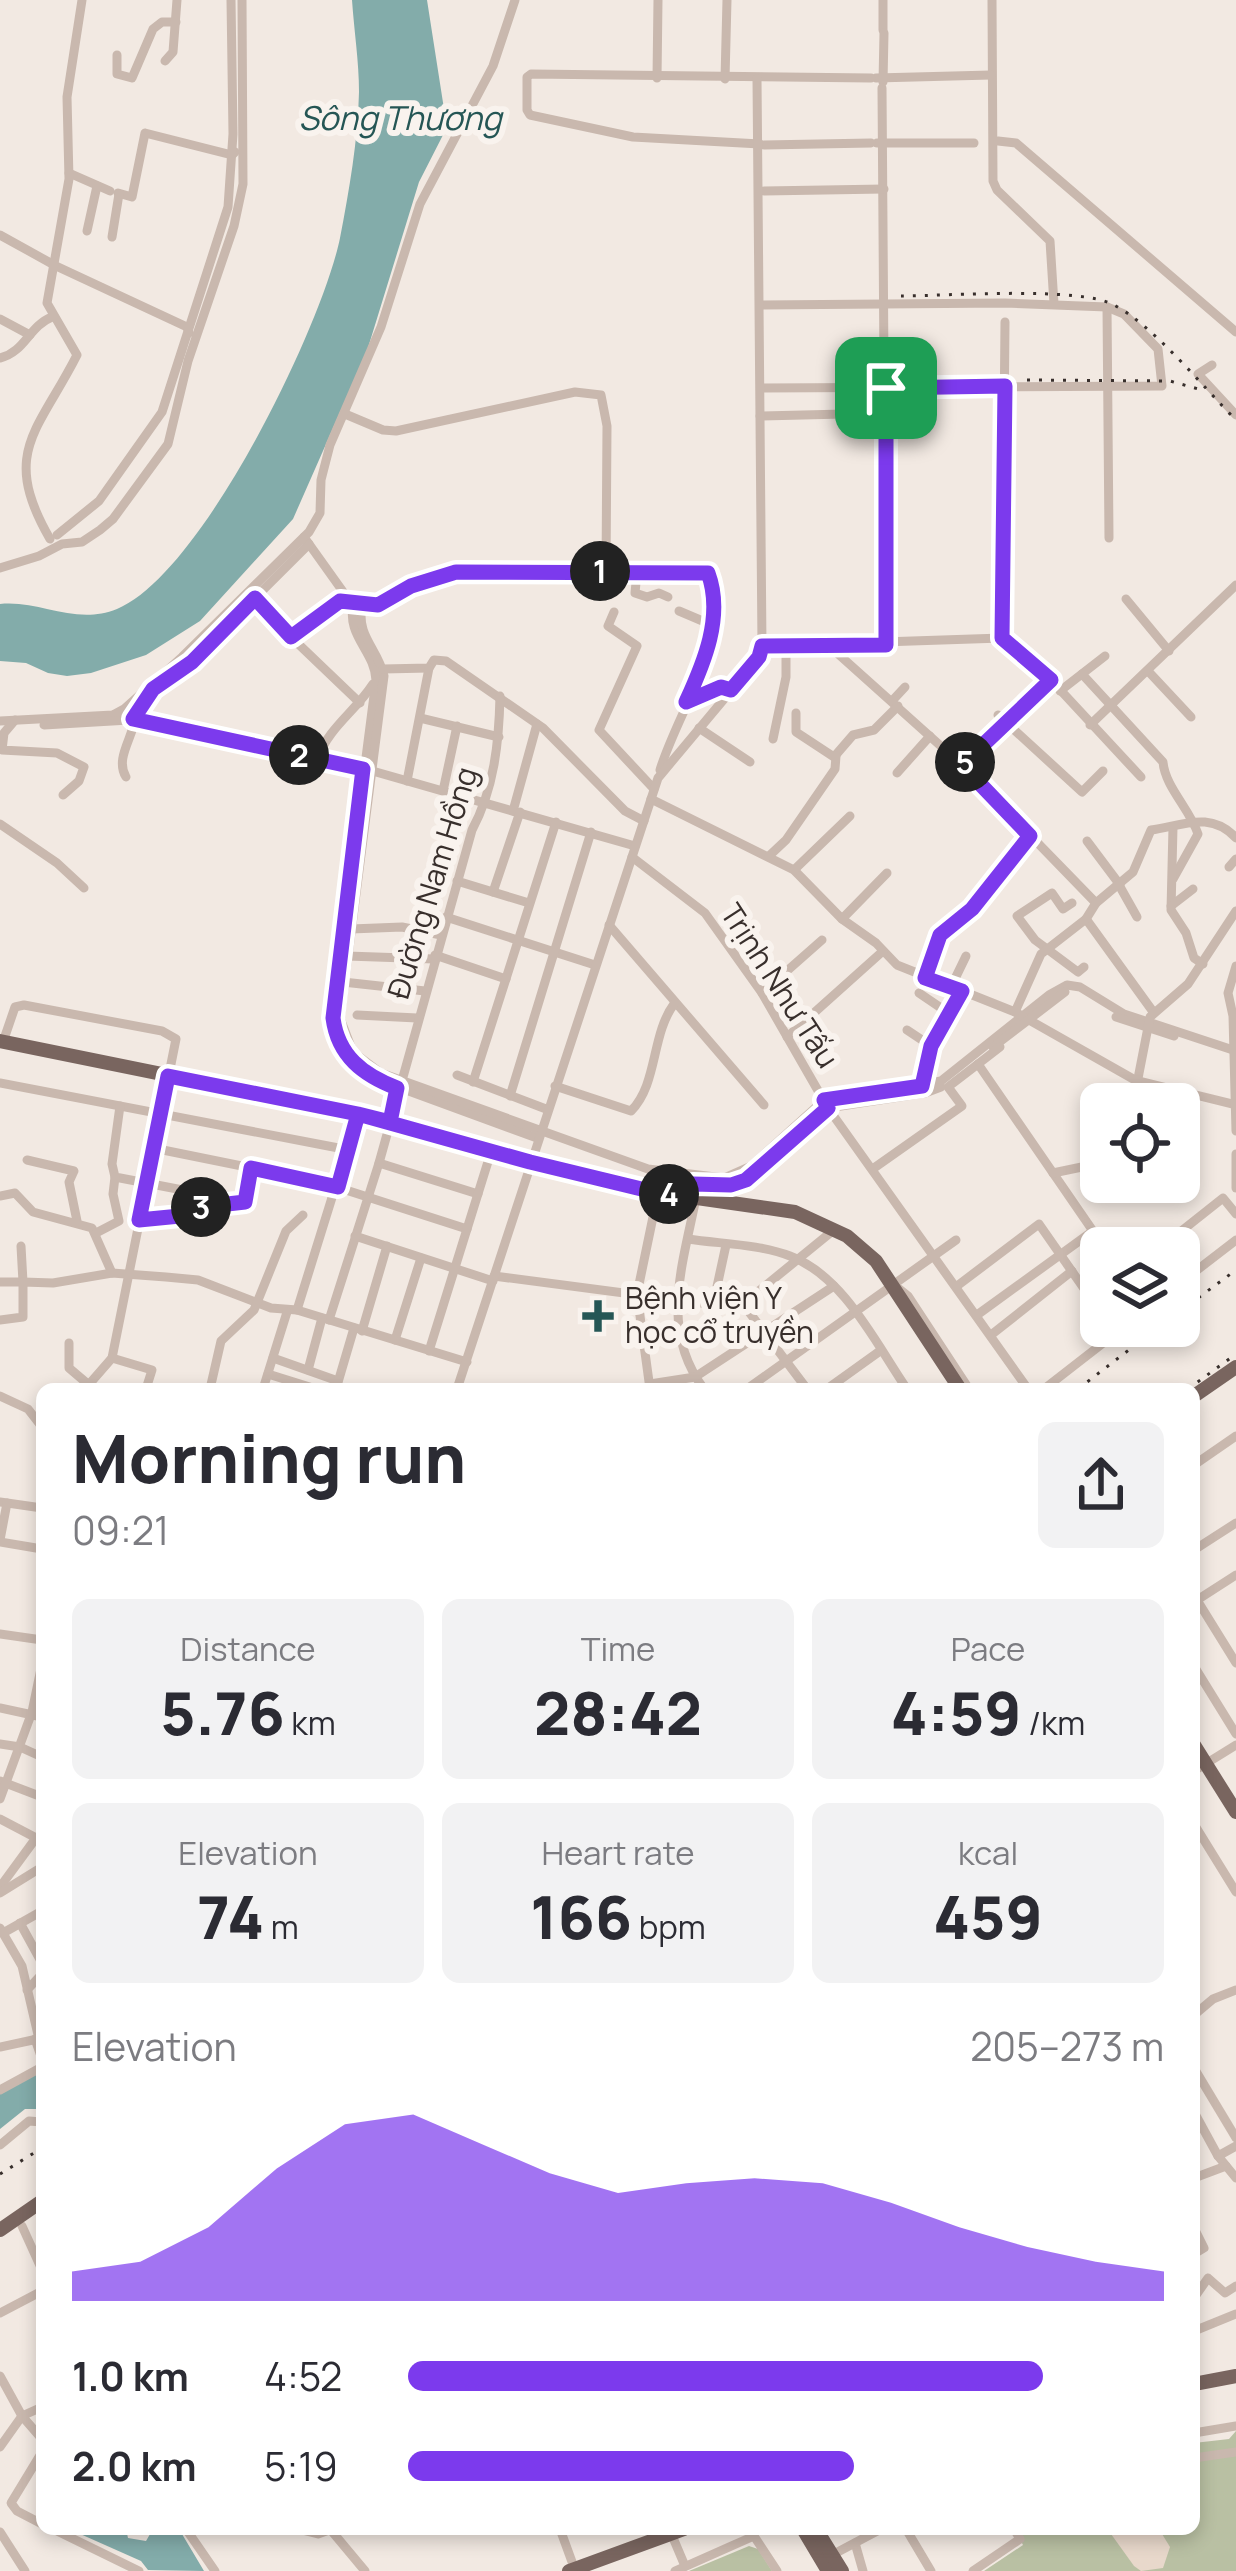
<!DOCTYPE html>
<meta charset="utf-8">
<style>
body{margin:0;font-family:Manrope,sans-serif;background:#f2f2f3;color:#2b2b33;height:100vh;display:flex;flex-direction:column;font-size:45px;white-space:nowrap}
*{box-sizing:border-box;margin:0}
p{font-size:39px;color:#7c7c81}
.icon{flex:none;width:66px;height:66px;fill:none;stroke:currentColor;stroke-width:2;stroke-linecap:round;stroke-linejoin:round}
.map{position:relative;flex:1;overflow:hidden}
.side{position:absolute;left:36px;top:1383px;width:1164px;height:1152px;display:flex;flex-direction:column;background:#fff;border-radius:18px;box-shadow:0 6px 18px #0003}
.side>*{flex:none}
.tools{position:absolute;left:1080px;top:1083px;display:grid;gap:24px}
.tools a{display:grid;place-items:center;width:120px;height:120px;border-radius:18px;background:#fff;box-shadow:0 6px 18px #0003;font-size:60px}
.pin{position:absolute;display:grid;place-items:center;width:102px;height:102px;color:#fff;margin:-51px;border-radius:24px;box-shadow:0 6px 18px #0006}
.km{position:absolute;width:60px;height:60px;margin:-30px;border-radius:50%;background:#222;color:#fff;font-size:33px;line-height:60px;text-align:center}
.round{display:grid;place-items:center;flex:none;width:126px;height:126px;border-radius:18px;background:#f2f2f3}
.overview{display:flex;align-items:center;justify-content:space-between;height:204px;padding:0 36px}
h1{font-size:66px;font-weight:800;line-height:90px}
.figures{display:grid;grid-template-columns:repeat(3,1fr);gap:18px;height:204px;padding:12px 36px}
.figures div{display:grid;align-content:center;border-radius:18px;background:#f2f2f3;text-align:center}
.figures b{font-size:60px;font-weight:800}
.figures small{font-size:33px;font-weight:400}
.figures p{font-size:33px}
.chart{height:336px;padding:24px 36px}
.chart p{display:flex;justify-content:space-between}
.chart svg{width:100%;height:216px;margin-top:12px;fill:#7c3aed;opacity:.7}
ul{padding:0 36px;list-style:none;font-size:39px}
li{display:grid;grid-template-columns:192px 144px 1fr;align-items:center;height:90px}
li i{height:30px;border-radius:15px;background:#7c3aed}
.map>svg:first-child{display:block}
.green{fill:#b9c0a3}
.plaza{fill:#e8d8cb}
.water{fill:#83acaa}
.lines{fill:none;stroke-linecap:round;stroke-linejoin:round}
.minor{stroke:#c9b8ae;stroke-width:9}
.major{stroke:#79655f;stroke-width:14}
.rail{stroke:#382f2c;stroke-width:3;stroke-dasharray:3 9;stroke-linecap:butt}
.route-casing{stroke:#fff;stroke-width:24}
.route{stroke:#7c3aed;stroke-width:15}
.poi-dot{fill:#255655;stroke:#f9f3ee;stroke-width:4.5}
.labels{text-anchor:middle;stroke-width:12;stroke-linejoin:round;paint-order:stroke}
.street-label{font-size:30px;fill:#382f2c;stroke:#f9f3ee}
.poi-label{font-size:30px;fill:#382f2c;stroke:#f9f3ee;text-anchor:start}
.water-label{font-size:33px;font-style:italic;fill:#255655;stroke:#f9f3ee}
</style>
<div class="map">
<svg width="1236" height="2571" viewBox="0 0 1236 2571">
<rect width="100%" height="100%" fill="#f2e9e2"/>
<g class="green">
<path d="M 1236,2431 L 1236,2571 L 984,2571 L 1023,2545 L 1015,2529 L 1194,2529 L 1194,2443 L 1229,2439 Z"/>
<path d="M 749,2546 L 758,2549 L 772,2571 L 689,2571 Z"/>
</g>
<path class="plaza" d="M 1126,2529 L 1159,2529 L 1170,2547 L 1163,2568 L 1141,2571 L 1134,2566 L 1111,2534 Z"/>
<g class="water">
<path d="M 352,0 L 427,0 L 444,109 L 443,135 L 419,182 L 367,351 L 293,519 L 200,621 L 146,655 L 91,673 L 67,676 L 48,673 L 26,663 L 0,661 L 0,604 C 41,600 75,626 117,609 C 202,574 322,326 340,238 C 349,191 358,140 359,92 C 359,62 354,30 352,0 Z"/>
<path d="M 42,2064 L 42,2109 L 25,2109 L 0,2129 L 0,2088 Z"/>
<path d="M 69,2529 L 126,2529 L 128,2538 L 146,2541 L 153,2529 L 179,2529 L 204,2571 L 148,2570 L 141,2561 Z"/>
</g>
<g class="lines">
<g class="minor">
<path d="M 883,0 L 883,30"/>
<path d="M 992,0 L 993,181 L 997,190 L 1050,241 L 1054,304"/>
<path d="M 117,55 L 117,74 L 132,78 L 153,29 L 162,22 L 176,22"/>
<path d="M 165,61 L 173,52 L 177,0"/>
<path d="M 657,78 L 658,0"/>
<path d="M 876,78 L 991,75"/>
<path d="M 725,79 L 727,0"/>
<path d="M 883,82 L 884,33"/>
<path d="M 882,88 L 886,645"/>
<path d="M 998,141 L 1016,143 L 1236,332"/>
<path d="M 877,143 L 974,143"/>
<path d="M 760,144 L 633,137 L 530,115 L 527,110 L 527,77 L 531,74 L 871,78"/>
<path d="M 764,145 L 871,143"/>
<path d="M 69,173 L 110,191"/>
<path d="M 764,191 L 884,189"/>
<path d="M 118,193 L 132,197 L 145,133 L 232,155 L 235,152"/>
<path d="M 87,231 L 97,186"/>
<path d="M 0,235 L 56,266 L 187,327 L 189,333"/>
<path d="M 112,237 L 119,194"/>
<path d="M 761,305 L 1005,303 L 1107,307 L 1124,314 L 1158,349 L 1162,386 L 761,388"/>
<path d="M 1107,307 L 1109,538"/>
<path d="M 0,319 L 30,335"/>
<path d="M 0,358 C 25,352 29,326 52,317"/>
<path d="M 1212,365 L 1198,374 L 1236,415"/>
<path d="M 345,414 L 383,430 L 396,431 L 575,392 L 601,395 L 607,426 L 606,571"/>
<path d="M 760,416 L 885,413"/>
<path d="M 57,535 L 99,501 L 162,412 L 228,207 L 233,134 L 231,0"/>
<path d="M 304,537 L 349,600 L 362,606 L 388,603 L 411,586 L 456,572 L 708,573 C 733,638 678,710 660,770"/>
<path d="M 50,539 C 0,452 38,432 77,355 L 47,303 L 69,179 L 67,97 L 82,0"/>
<path d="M 0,568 L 39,556 L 62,544 L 82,542 L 100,530 L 113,519 L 168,444 L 188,361 L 234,226 L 243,184 L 242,0"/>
<path d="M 637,572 L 635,593 L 647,597 L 659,593 L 668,597"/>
<path d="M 253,597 L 291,637"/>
<path d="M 1126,599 L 1169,651"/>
<path d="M 349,600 L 332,604 L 291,637 L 360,703"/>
<path d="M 354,603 C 345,635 375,651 376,680 L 335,998 C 330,1033 345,1061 376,1079 L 537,1138"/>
<path d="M 362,606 C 356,636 378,649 384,676 L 340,1018 L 353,1052 L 381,1073 L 648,1169 L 724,1178 L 751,1166 L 824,1100 L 941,1081 L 1049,995 L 1067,985 L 1080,987 L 1124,1014 L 1236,1051"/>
<path d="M 679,611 L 712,625"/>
<path d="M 614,612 L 608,626 L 637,646 L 599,730 L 654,789"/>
<path d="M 1002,638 L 1051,680 L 1141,777"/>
<path d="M 827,644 L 962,765 L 1096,903"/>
<path d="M 762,646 L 1002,638 L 1005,322"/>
<path d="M 191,655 L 209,644 L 309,544"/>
<path d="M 383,669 L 429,668 L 434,660 L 446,661 L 543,728 L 625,811 L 644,821"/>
<path d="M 1148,671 L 1191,717"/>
<path d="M 1082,674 L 1163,762 C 1165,787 1190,809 1198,834 L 1173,879"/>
<path d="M 1060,691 L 1105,656"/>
<path d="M 892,701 L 905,687"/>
<path d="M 686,702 L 721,687 L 731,690"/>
<path d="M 796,713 L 796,732 L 834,757 L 853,735 L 874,730 L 898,706"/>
<path d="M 113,715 L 369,770 L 635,846"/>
<path d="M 998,715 L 1082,792 L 1103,771"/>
<path d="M 420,718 L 499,737"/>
<path d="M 133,719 L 153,689 L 197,656"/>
<path d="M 15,720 L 4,733 L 2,750 L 57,753 L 84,767 L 79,781 L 63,795"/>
<path d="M 0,721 L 113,715 L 124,709 L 182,657 L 309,532 L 320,513 L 321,480 L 330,445 L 381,327 L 420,204 L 493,66 L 515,0"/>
<path d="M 44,725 L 129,720"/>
<path d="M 1090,725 L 1236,585"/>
<path d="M 699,728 L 750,762"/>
<path d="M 773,739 L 786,677 L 786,645"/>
<path d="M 317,759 C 330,726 354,713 373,684"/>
<path d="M 962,765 L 1051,680"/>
<path d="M 897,773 L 930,736"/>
<path d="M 126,777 C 115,759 132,739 135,719"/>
<path d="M 407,781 L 429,668"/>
<path d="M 443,791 L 457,726"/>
<path d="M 651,799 L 794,870 L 842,919 L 876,943 L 897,965 L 1015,1012 L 1135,1080 L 1236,1105"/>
<path d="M 513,811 L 537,724"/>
<path d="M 0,824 L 57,863 L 84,888"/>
<path d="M 1173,827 L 1171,910 L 1186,933 L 1194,958 L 1203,964"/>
<path d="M 1087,841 L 1120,885"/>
<path d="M 769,856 L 786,840 L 835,769 L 836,756"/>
<path d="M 632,857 L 705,913 L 762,993 L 828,1108 L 1028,1389"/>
<path d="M 1229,867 L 1236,859"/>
<path d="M 794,870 L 850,816"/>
<path d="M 457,881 L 529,903"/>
<path d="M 1119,885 L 1137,917"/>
<path d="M 493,892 L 520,812"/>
<path d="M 1072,903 L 1063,909 L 1052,893 L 1017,916 L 1035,940 L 1078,972 L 1084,967"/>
<path d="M 1171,906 L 1193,889"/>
<path d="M 446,917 L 595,965"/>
<path d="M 842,919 L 887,873"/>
<path d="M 1086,919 L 1154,1013"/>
<path d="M 609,925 L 764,1105"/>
<path d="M 351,929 L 402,927 L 441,935"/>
<path d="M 435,955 L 506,979"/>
<path d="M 347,956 L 434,959"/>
<path d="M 1236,966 L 1228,993 L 1233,1016 L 1236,1131"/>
<path d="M 925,978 L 940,935 L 972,909 L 988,885 L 1030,836"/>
<path d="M 343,982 L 425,991"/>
<path d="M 951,987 L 966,956"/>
<path d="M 762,993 L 822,940"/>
<path d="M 919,993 L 947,1012"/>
<path d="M 1015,1012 L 1041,954 L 1086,919 L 1096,903 L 1133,872 L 1151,830 C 1184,825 1211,811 1236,838"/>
<path d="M 357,1015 L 417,1018"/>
<path d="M 1116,1017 L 1174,1036"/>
<path d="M 907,1030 L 931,1046"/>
<path d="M 787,1037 L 883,951"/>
<path d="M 3,1042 L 15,1007 L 24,1005 L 162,1031 L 176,1039 L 112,1358 L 85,1389"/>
<path d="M 993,1047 L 1065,992"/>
<path d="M 1000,1047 L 978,1064 L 1093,1231"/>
<path d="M 457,1075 L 546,1109"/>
<path d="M 473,1082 L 556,822"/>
<path d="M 0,1083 L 349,1150"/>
<path d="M 555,1086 L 631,1111 C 658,1084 651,1035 674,1004"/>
<path d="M 923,1088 C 929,1064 932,1036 946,1014 C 951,1007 958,1001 962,991"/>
<path d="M 510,1096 L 591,832"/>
<path d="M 1133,1104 L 1150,1017 L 1188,984 L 1236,911"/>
<path d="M 120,1106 L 112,1164 L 115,1177 L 245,1202 L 251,1168"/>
<path d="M 1088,1135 L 1101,1143"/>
<path d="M 153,1148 L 321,1182 L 467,1229"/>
<path d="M 1236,1154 L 1236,1188"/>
<path d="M 27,1160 L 74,1171 L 69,1182 L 77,1221"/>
<path d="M 379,1163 L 478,1194"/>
<path d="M 874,1168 L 962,1106 L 948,1087 L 978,1064"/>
<path d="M 1053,1173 L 1101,1163"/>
<path d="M 673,1192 C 698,1179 721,1189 746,1179 L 828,1108 L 925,1093 L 941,1087"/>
<path d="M 0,1196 L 15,1193 L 33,1212 L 92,1228 L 112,1273"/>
<path d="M 696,1198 C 683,1264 659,1330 704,1389"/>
<path d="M 139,1219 L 180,1216 L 201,1207 L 233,1204"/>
<path d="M 96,1233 L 119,1221 L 113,1194 L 115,1177"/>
<path d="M 355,1236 L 493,1281"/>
<path d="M 688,1239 C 721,1244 759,1244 790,1256 C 844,1276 876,1344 907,1389"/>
<path d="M 1160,1248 L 1223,1198 L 1236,1214"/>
<path d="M 494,1276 L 723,1306 L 743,1304 L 807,1389"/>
<path d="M 0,1282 L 23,1282 L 21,1246"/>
<path d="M 1179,1284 L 1236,1240"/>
<path d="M 957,1286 L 1039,1224 L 1101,1313"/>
<path d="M 898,1288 L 908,1296 L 969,1389"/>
<path d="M 743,1304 L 835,1229"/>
<path d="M 713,1305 L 726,1245"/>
<path d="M 297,1310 L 358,1114"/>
<path d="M 977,1315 L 1093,1231 L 1104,1248"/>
<path d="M 0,1320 L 23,1317 L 23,1282 L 53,1283 L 112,1273 L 166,1277 L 198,1280 L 271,1308 L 297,1310 L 467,1362"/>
<path d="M 329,1320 L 379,1163 L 472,830 C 494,789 499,743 500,696"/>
<path d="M 362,1331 L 387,1246"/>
<path d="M 991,1335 L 1072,1271"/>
<path d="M 395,1340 L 421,1258"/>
<path d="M 69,1343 L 69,1368 L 89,1385"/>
<path d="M 429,1351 L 491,1152"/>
<path d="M 112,1358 L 152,1370 L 146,1389"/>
<path d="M 273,1358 L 338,1381"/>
<path d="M 308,1370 L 322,1318"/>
<path d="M 268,1374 L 316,1389"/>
<path d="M 650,1384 L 695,1377 L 834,1286"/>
<path d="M 210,1389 L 221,1341 L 254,1310 L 286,1231 L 303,1215"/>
<path d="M 263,1389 L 287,1312"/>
<path d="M 336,1389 L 354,1328"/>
<path d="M 457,1389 L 658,778 L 755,662 L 762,646 L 757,79"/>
<path d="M 650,1389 L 637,1294 L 658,1193"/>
<path d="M 747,1389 L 956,1240"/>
<path d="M 827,1389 L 880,1351"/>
<path d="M 1044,1389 L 1125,1326"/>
<path d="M 0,1396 L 28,1409 L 42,1427"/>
<path d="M 1194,1465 L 1236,1436"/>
<path d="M 0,1502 L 42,1508"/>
<path d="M 0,1540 L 7,1503"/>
<path d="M 0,1542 L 42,1549"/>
<path d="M 1194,1550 L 1236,1523"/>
<path d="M 1197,1600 L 1236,1663"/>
<path d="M 1194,1602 L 1236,1575"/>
<path d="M 0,1634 L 42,1640"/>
<path d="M 1194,1666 L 1236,1734"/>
<path d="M 0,1708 L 42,1717"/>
<path d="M 0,1744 L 20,1747 L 42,1757"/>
<path d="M 1194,1771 L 1236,1745"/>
<path d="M 0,1781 L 42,1797"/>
<path d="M 0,1799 L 32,1712 L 42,1664"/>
<path d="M 0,1819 L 42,1841"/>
<path d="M 1194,1824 L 1236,1892"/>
<path d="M 0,1887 L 36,1838"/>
<path d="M 0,1893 L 42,1867"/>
<path d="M 20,1923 L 42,1963"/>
<path d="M 0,1928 L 22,1966 L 39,2039"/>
<path d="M 3,1933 L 42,1911"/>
<path d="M 27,1990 L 42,1974"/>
<path d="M 1194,2015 L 1213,1999 L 1236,1990"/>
<path d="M 35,2039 L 42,2059"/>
<path d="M 0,2047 L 42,2038"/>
<path d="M 1194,2068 L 1236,2138"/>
<path d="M 0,2090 L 42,2067"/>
<path d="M 1194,2112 L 1218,2156"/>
<path d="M 0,2145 L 29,2121 L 42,2122"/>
<path d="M 1236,2146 L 1218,2156 L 1236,2178"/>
<path d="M 1194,2178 L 1226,2166"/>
<path d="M 22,2226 L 42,2270"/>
<path d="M 1194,2254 L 1204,2248 L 1196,2232"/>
<path d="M 1194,2298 L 1208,2278 L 1225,2293 L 1236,2286"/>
<path d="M 0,2313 L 42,2291"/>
<path d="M 1194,2331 L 1236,2314"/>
<path d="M 0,2376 L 22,2416 L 42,2439"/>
<path d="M 1194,2433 L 1236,2426"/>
<path d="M 0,2447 L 22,2416 L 42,2407"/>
<path d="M 42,2452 L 11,2503 L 17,2511 L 42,2524"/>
<path d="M 1194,2458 L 1236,2452"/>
<path d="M 53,2529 L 139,2571"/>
<path d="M 186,2529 L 215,2571"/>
<path d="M 298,2529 L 318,2534 L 332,2529"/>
<path d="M 330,2529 L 365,2571"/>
<path d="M 560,2529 L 575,2570"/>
<path d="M 906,2529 L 931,2571"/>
<path d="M 0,2532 L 25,2571"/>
<path d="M 671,2533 L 685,2566"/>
<path d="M 855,2543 L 863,2571"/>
<path d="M 832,2555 L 881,2529"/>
<path d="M 675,2571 L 754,2536 L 777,2571"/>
<path d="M 973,2571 L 1020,2539 L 1014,2529"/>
</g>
<g class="major">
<path d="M 0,1041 L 358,1114 L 641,1190 L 795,1212 L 847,1236 L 876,1261 L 960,1389"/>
<path d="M 1194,1396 L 1236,1367"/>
<path d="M 1194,1745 L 1236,1812"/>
<path d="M 0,2230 L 42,2201"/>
<path d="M 1194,2384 L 1236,2376"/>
<path d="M 803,2529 L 828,2571"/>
<path d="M 816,2529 L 842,2571"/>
<path d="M 569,2571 L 684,2529"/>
</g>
<g class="rail">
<path d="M 901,296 C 946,296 1080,286 1114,305 C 1154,326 1202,386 1236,420"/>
<path d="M 1027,380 L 1170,381 L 1202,390"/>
<path d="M 1179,1312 L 1236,1270"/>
<path d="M 1078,1389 L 1160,1326"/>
<path d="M 1188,1389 L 1236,1354"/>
<path d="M 0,2174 L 42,2148"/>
</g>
</g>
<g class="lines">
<g class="route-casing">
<path id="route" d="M 886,388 L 886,645 L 762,646 L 759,657 L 731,690 L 721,687 L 686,702 C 704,663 724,616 708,573 L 456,572 L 411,586 L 378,605 L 340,601 L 291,637 L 255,598 L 192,662 L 153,689 L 133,719 L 363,769 L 333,1018 C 338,1056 363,1075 397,1088 L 390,1122 L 358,1114 L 338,1187 L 251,1168 L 245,1202 L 201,1207 L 180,1216 L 139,1220 L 168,1076 L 358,1114 L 530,1162 L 658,1193 L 669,1195 L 693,1184 L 731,1185 L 746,1180 L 828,1108 L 824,1100 L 922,1086 L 931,1046 L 962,991 L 925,978 L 940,935 L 972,909 L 1030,836 L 962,765 L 1051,680 L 1002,638 L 1005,386 L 886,388"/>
</g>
<use href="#route" class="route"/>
</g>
<path class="poi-dot" d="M592 1298h12v12h12v12h-12v12h-12v-12h-12v-12h12z"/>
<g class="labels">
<g class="street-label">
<text transform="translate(433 883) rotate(-73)" y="10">Đường Nam Hồng</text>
<text transform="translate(779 986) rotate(57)" y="10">Trịnh Như Tấu</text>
</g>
<g class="poi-label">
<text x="625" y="1309">Bệnh viện Y<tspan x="625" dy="34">học cổ truyền</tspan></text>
</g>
<g class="water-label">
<text x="400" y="130">Sông Thương</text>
</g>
</g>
</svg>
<div class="tools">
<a><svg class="icon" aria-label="locate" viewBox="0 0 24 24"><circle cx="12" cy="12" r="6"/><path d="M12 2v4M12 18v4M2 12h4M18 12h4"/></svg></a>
<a><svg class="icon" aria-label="layers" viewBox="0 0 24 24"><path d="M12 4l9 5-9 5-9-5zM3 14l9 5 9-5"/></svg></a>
</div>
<div class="pin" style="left:886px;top:388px;background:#1e9e55"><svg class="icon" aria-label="arrive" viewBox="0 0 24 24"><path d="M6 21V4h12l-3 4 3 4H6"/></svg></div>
<b class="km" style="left:600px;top:571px">1</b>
<b class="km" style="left:299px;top:755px">2</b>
<b class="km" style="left:201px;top:1207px">3</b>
<b class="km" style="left:669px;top:1194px">4</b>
<b class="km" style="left:965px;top:762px">5</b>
<section class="side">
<div class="overview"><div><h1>Morning run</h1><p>09:21</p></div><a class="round"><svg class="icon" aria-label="share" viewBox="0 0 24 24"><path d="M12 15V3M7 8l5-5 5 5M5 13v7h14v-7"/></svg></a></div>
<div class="figures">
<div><p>Distance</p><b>5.76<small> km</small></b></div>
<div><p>Time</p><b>28:42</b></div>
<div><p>Pace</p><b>4:59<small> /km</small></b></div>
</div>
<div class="figures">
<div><p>Elevation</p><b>74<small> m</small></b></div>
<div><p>Heart rate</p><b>166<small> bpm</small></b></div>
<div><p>kcal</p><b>459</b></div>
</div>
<div class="chart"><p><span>Elevation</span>205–273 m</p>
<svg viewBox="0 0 160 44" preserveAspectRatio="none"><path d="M0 44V38L10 36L20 29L30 17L40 8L50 6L60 12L70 18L80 22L90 20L100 19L110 20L120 24L130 29L140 33L150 36L160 38V44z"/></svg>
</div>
<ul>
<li><b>1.0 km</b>4:52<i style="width:84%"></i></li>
<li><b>2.0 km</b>5:19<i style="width:59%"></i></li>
</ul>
</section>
</div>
